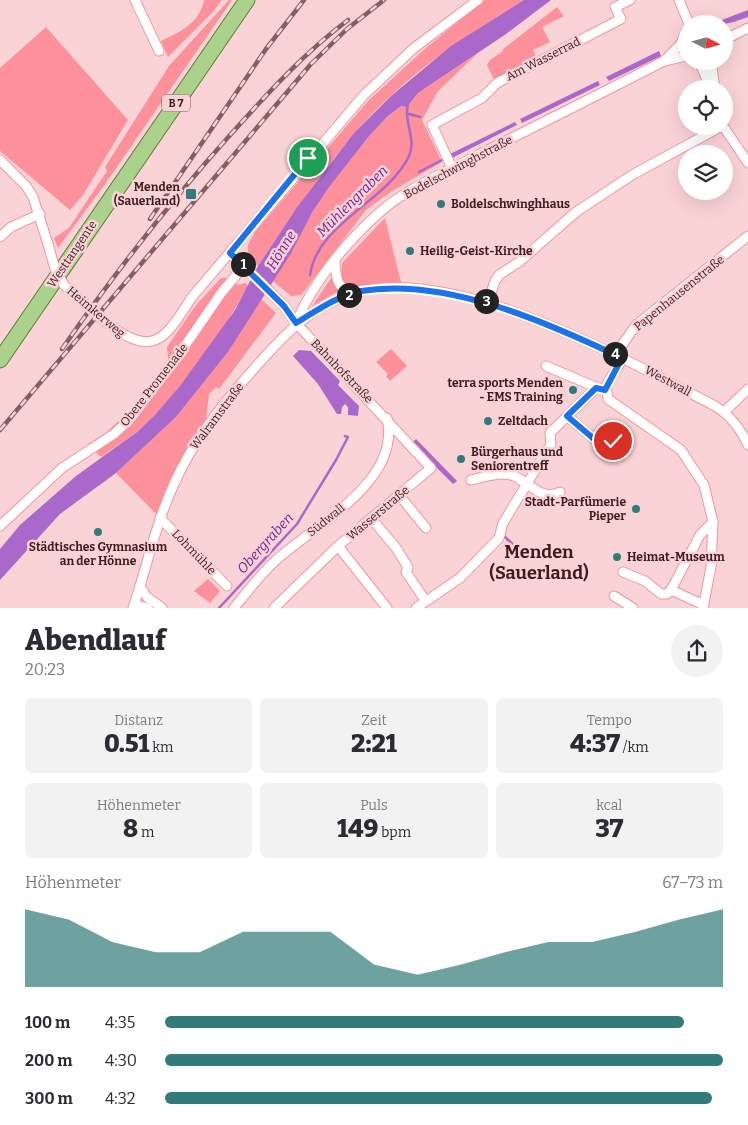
<!DOCTYPE html>
<html lang="de">
<meta charset="utf-8">
<style>
body{margin:0;font-family:Bitter,serif;background:#f2f2f3;color:#2b2b33;height:100vh;display:flex;flex-direction:column;font-size:19px;white-space:nowrap}
*{box-sizing:border-box;margin:0}
p{font-size:16px;color:#7c7c81}
.icon{flex:none;width:28px;height:28px;fill:none;stroke:currentColor;stroke-width:2;stroke-linecap:round;stroke-linejoin:round}
.map{position:relative;height:608px;overflow:hidden}
.drawer{display:flex;flex-direction:column;background:#fff;flex:1}
.drawer>*{flex:none}
.needle{width:32px;rotate:96deg}
.tools{position:absolute;left:678px;top:15px;display:grid;gap:10px}
.tools a{display:grid;place-items:center;width:55px;height:55px;border-radius:50%;background:#fff;box-shadow:0 5px 20px #0002;font-size:25px}
.pin{position:absolute;display:grid;place-items:center;width:42px;height:42px;color:#fff;margin:-21px;border:2px solid #fff;border-radius:50%;box-shadow:0 1px 5px #0007}
.km{position:absolute;width:25px;height:25px;margin:-12px;border-radius:50%;background:#222;color:#fff;font-size:14px;line-height:25px;text-align:center}
.round{display:grid;place-items:center;flex:none;width:52px;height:52px;border-radius:26px;background:#f2f2f3}
.overview{display:flex;align-items:center;justify-content:space-between;height:85px;padding:0 25px}
h1{font-size:28px;font-weight:800;line-height:38px}
.figures{display:grid;grid-template-columns:repeat(3,1fr);gap:8px;height:85px;padding:5px 25px}
.figures div{display:grid;align-content:center;border-radius:8px;background:#f2f2f3;text-align:center}
.figures b{font-size:25px;font-weight:800}
.figures small{font-size:14px;font-weight:400}
.figures p{font-size:14px}
.chart{height:140px;padding:10px 25px}
.chart p{display:flex;justify-content:space-between}
.chart svg{width:100%;height:90px;margin-top:5px;fill:#327b7a;opacity:.7}
ul{padding:0 25px;list-style:none;font-size:16px}
li{display:grid;grid-template-columns:80px 60px 1fr;align-items:center;height:38px}
li i{height:12px;border-radius:6px;background:#327b7a}
.map>svg:first-child{display:block}
.green{fill:#fc919c}
.water{fill:#aa68ca}
.lines{fill:none;stroke-linecap:round;stroke-linejoin:round}
.stream{stroke:#aa68ca;stroke-width:2.5}
.minor-casing{stroke:#f0959e;stroke-width:11}
.primary-casing{stroke:#607e35;stroke-width:17}
.minor{stroke:#fff;stroke-width:9}
.primary{stroke:#abd28d;stroke-width:15}
.rail-casing{stroke:#835f63;stroke-width:4.5}
.rail{stroke:#fad3d6;stroke-width:2.5;stroke-dasharray:8;stroke-linecap:butt}
.minor-bridge-casing{stroke:#f0959e;stroke-width:11;stroke-linecap:butt}
.minor-bridge{stroke:#fff;stroke-width:9}
.route-casing{stroke:#fff;stroke-width:10}
.route{stroke:#1a73e8;stroke-width:6}
.poi-dot{fill:#327b7a;stroke:#fad3d6;stroke-width:2}
.labels{text-anchor:middle;stroke-width:5;stroke-linejoin:round;paint-order:stroke}
.shield{fill:#fad3d6;stroke:#765256;stroke-width:1}
.shield-label{font-size:11px;font-weight:bold;fill:#3e1b1f}
.street-label{font-size:12px;fill:#3e1b1f;stroke:#fad3d6}
.poi-label{font-size:12px;font-weight:bold;fill:#3e1b1f;stroke:#fad3d6;text-anchor:start}
.water-label{font-size:14px;font-style:italic;fill:#751e97;stroke:#fad3d6}
.district-label{font-size:18px;font-weight:bold;fill:#3e1b1f;stroke:#fad3d6}
</style>
<div class="map">
<svg width="748" height="608" viewBox="0 0 748 608">
<rect width="100%" height="100%" fill="#fad3d6"/>
<g class="green">
<path d="M 204,0 L 222,0 L 212,13 L 168,57 L 161,41 C 180,32 200,23 204,0 Z"/>
<path d="M 229,0 L 232,0 L 103,187 L 58,248 L 54,238 L 69,228 L 107,171 L 105,167 L 169,66 Z"/>
<path d="M 485,0 L 524,0 C 462,38 401,78 354,134 C 319,175 288,221 258,266 L 248,257 L 248,245 L 255,232 L 369,100 L 427,47 Z"/>
<path d="M 557,7 L 564,16 L 542,27 L 550,42 L 533,50 L 537,58 L 494,80 L 487,65 L 490,60 L 503,51 L 502,50 Z"/>
<path d="M 46,27 L 128,120 L 83,195 L 70,210 L 0,151 L 0,68 Z"/>
<path d="M 478,53 L 438,91 L 422,120 L 442,162 L 392,191 L 366,210 L 301,295 L 291,296 L 273,281 C 288,258 299,234 313,211 C 332,177 370,129 401,106 L 407,107 L 418,93 Z"/>
<path d="M 385,218 L 401,282 L 355,287 L 344,283 L 341,276 L 342,263 Z"/>
<path d="M 332,277 L 339,291 L 312,306 Z"/>
<path d="M 221,278 L 227,278 L 238,285 L 245,283 L 248,286 C 223,331 192,377 156,414 C 140,431 120,444 101,457 L 88,444 L 107,432 L 128,412 L 168,359 L 167,347 L 196,305 Z"/>
<path d="M 261,299 L 276,313 L 219,389 L 216,387 L 209,394 L 205,428 L 160,518 L 116,473 L 176,417 L 228,352 Z"/>
<path d="M 391,349 L 407,366 L 390,381 L 386,376 L 388,374 L 376,362 Z"/>
<path d="M 208,579 L 220,591 L 210,603 L 194,591 Z"/>
</g>
<g class="water">
<path d="M 524,0 L 551,0 L 506,34 L 418,93 L 407,107 L 401,106 L 387,117 L 369,136 L 329,187 L 313,211 L 290,255 L 228,352 L 176,417 L 116,473 L 60,514 L 0,580 L 0,549 L 20,525 L 76,476 L 137,432 L 155,415 L 180,386 L 235,310 L 258,266 L 298,206 L 354,133 L 391,96 L 451,46 Z"/>
<path d="M 748,10 L 748,17 C 736,21 726,26 714,23 Z"/>
<path d="M 659,51 L 661,56 L 609,81 L 606,77 Z"/>
<path d="M 598,81 L 600,85 L 522,123 L 520,119 Z"/>
<path d="M 515,122 L 517,125 L 450,159 L 448,155 Z"/>
<path d="M 299,350 L 311,351 L 340,381 L 338,385 L 359,406 L 358,416 L 348,415 L 348,407 L 345,404 L 342,407 L 341,414 L 337,414 L 318,384 L 293,356 Z"/>
<path d="M 416,439 L 457,481 L 453,484 L 412,443 Z"/>
</g>
<g class="lines">
<g class="stream">
<path d="M 409,114 L 420,117"/>
<path d="M 419,172 L 442,160"/>
<path d="M 310,275 C 318,222 387,202 409,156 C 417,139 403,122 408,104"/>
<path d="M 505,537 L 524,555"/>
<path d="M 219,608 L 297,524 L 336,460 L 348,437 L 345,436"/>
</g>
<g class="minor-casing">
<g id="minor">
<path d="M 135,0 L 159,51"/>
<path d="M 679,0 L 689,24"/>
<path d="M 686,31 L 681,44 L 686,55"/>
<path d="M 724,40 L 748,28"/>
<path d="M 664,61 L 681,44"/>
<path d="M 699,61 L 711,89"/>
<path d="M 711,61 L 715,89"/>
<path d="M 723,126 L 748,163"/>
<path d="M 0,160 L 26,186 L 33,197 L 48,244"/>
<path d="M 452,168 L 432,125 L 482,98 L 497,83 L 621,19 L 615,7 L 630,0"/>
<path d="M 0,237 L 11,227 L 40,214"/>
<path d="M 231,253 L 284,306 L 296,323 L 431,468 L 338,546 L 387,608"/>
<path d="M 335,261 C 336,277 336,287 352,294"/>
<path d="M 64,285 L 83,302"/>
<path d="M 488,302 L 495,281 L 499,275 L 519,262 L 576,212 L 632,175 L 722,126"/>
<path d="M 107,323 C 154,359 165,339 192,297 L 364,95 L 414,48 L 478,0"/>
<path d="M 296,323 C 313,282 347,241 380,212 C 407,188 446,172 478,155 C 540,124 602,93 664,61 L 686,56"/>
<path d="M 615,355 L 636,325 L 748,236"/>
<path d="M 623,358 L 606,386 L 608,399 L 681,450 L 704,485 L 713,522 L 711,567 L 703,608"/>
<path d="M 546,366 L 600,389"/>
<path d="M 724,412 L 748,389"/>
<path d="M 567,416 L 594,439 L 600,432 L 613,441"/>
<path d="M 471,480 C 484,477 501,471 514,476 C 531,483 540,501 560,492"/>
<path d="M 399,495 L 426,528"/>
<path d="M 160,518 L 227,586"/>
<path d="M 371,518 L 396,548 L 408,567 L 406,572 L 425,600"/>
<path d="M 0,526 L 62,468 L 114,434 L 131,418 L 180,353 L 222,292 L 238,273 L 247,268"/>
<path d="M 623,572 L 645,581 L 661,594 L 667,594 L 671,590 L 704,605"/>
<path d="M 140,587 L 147,597 L 162,608"/>
<path d="M 671,590 L 700,535 L 713,522"/>
<path d="M 614,596 L 633,608"/>
<path d="M 134,605 L 148,608"/>
<path d="M 133,608 C 147,566 156,523 174,484 C 193,441 221,406 252,371 C 282,337 308,307 354,293 C 453,263 627,360 715,406 C 730,415 741,430 748,445"/>
<path d="M 234,608 C 247,592 260,575 275,561 C 314,525 402,482 387,418"/>
<path d="M 274,608 L 338,546"/>
<path d="M 416,608 L 460,578 L 499,538 L 503,523 L 551,444 L 550,433 L 596,388"/>
</g>
</g>
<g class="primary-casing">
<path id="primary" d="M 0,360 L 247,0"/>
</g>
<use href="#minor" class="minor"/>
<use href="#primary" class="primary"/>
<g class="rail-casing">
<g id="rail">
<path d="M 150,219 L 266,49 L 304,0"/>
<path d="M 62,349 C 114,274 170,202 231,134 C 268,93 304,53 348,20"/>
<path d="M 0,430 L 311,64 L 347,29 L 384,0"/>
</g>
</g>
<use href="#rail" class="rail"/>
<g class="minor-bridge-casing">
<g id="minor-bridge">
<path d="M 48,244 L 55,269 L 64,285"/>
<path d="M 83,302 L 107,323"/>
</g>
</g>
<use href="#minor-bridge" class="minor-bridge"/>
</g>
<g class="lines">
<g class="route-casing">
<path id="route" d="M 308,158 L 230,253 L 284,306 L 296,323 C 316,311 337,296 361,291 C 446,277 546,322 622,358 L 605,390 L 596,388 L 567,416 L 594,439 L 600,432 L 613,441"/>
</g>
<use href="#route" class="route"/>
</g>
<g class="poi-dot">
<rect x="185" y="188" width="12" height="12" rx="2.5"/>
<circle cx="441" cy="204" r="5"/>
<circle cx="410" cy="251" r="5"/>
<circle cx="573" cy="390" r="5"/>
<circle cx="488" cy="421" r="5"/>
<circle cx="461" cy="459" r="5"/>
<circle cx="636" cy="509" r="5"/>
<circle cx="98" cy="532" r="5"/>
<circle cx="617" cy="557" r="5"/>
</g>
<g class="labels">
<rect class="shield" x="162" y="94.5" width="28" height="17" rx="4"/>
<g class="shield-label">
<text x="176" y="107">B 7</text>
</g>
<g class="street-label">
<text transform="translate(543 59) rotate(-27)" y="4">Am Wasserrad</text>
<text transform="translate(458 167) rotate(-28)" y="4">Bodelschwinghstraße</text>
<text transform="translate(72 254) rotate(-56)" y="4">Westtangente</text>
<text transform="translate(679 293) rotate(-39)" y="4">Papenhausenstraße</text>
<text transform="translate(96 312) rotate(40)" y="4">Heimkerweg</text>
<text transform="translate(342 371) rotate(46)" y="4">Bahnhofstraße</text>
<text transform="translate(668 381) rotate(28)" y="4">Westwall</text>
<text transform="translate(154 385) rotate(-52)" y="4">Obere Promenade</text>
<text transform="translate(217 416) rotate(-53)" y="4">Walramstraße</text>
<text transform="translate(378 513) rotate(-40)" y="4">Wasserstraße</text>
<text transform="translate(326 520) rotate(-39)" y="4">Südwall</text>
<text transform="translate(194 552) rotate(46)" y="4">Lohmühle</text>
</g>
<g class="poi-label">
<text x="180" y="191" text-anchor="end">Menden<tspan x="180" dy="14">(Sauerland)</tspan></text>
<text x="451" y="208">Boldelschwinghhaus</text>
<text x="420" y="255">Heilig-Geist-Kirche</text>
<text x="563" y="387" text-anchor="end">terra sports Menden<tspan x="563" dy="14">- EMS Training</tspan></text>
<text x="498" y="425">Zeltdach</text>
<text x="471" y="456">Bürgerhaus und<tspan x="471" dy="14">Seniorentreff</tspan></text>
<text x="626" y="506" text-anchor="end">Stadt-Parfümerie<tspan x="626" dy="14">Pieper</tspan></text>
<text x="98" y="551" text-anchor="middle">Städtisches Gymnasium<tspan x="98" dy="14">an der Hönne</tspan></text>
<text x="627" y="561">Heimat-Museum</text>
</g>
<g class="water-label">
<text transform="translate(352 201) rotate(-45)" y="5">Mühlengraben</text>
<text transform="translate(281 250) rotate(-58)" y="5">Hönne</text>
<text transform="translate(265 543) rotate(-48)" y="5">Obergraben</text>
</g>
<g class="district-label">
<text x="539" y="558">Menden<tspan x="539" dy="21">(Sauerland)</tspan></text>
</g>
</g>
</svg>
<div class="tools">
<a><svg class="needle" viewBox="-14 -14 28 28"><path d="M0-13l5 13h-10z" fill="#e53935"/><path d="M0 13l5-13h-10z" fill="#7c7c81"/></svg></a>
<a><svg class="icon" aria-label="locate" viewBox="0 0 24 24"><circle cx="12" cy="12" r="6"/><path d="M12 2v4M12 18v4M2 12h4M18 12h4"/></svg></a>
<a><svg class="icon" aria-label="layers" viewBox="0 0 24 24"><path d="M12 4l9 5-9 5-9-5zM3 14l9 5 9-5"/></svg></a>
</div>
<div class="pin" style="left:308px;top:158px;background:#1e9e55"><svg class="icon" aria-label="arrive" viewBox="0 0 24 24"><path d="M6 21V4h12l-3 4 3 4H6"/></svg></div>
<div class="pin" style="left:613px;top:441px;background:#d93025"><svg class="icon" aria-label="check" viewBox="0 0 24 24"><path d="M5 12l5 5 9-10"/></svg></div>
<b class="km" style="left:243px;top:264px">1</b>
<b class="km" style="left:349px;top:295px">2</b>
<b class="km" style="left:486px;top:301px">3</b>
<b class="km" style="left:615px;top:354px">4</b>
</div>
<section class="drawer">
<div class="overview"><div><h1>Abendlauf</h1><p>20:23</p></div><a class="round"><svg class="icon" aria-label="share" viewBox="0 0 24 24"><path d="M12 15V3M7 8l5-5 5 5M5 13v7h14v-7"/></svg></a></div>
<div class="figures">
<div><p>Distanz</p><b>0.51<small> km</small></b></div>
<div><p>Zeit</p><b>2:21</b></div>
<div><p>Tempo</p><b>4:37<small> /km</small></b></div>
</div>
<div class="figures">
<div><p>Höhenmeter</p><b>8<small> m</small></b></div>
<div><p>Puls</p><b>149<small> bpm</small></b></div>
<div><p>kcal</p><b>37</b></div>
</div>
<div class="chart"><p><span>Höhenmeter</span>67–73 m</p>
<svg viewBox="0 0 160 44" preserveAspectRatio="none"><path d="M0 44V6L10 11L20 22L30 27L40 27L50 17L60 17L70 17L80 33L90 38L100 33L110 27L120 22L130 22L140 17L150 11L160 6V44z"/></svg>
</div>
<ul>
<li><b>100 m</b>4:35<i style="width:93%"></i></li>
<li><b>200 m</b>4:30<i style="width:100%"></i></li>
<li><b>300 m</b>4:32<i style="width:98%"></i></li>
</ul>
</section>
